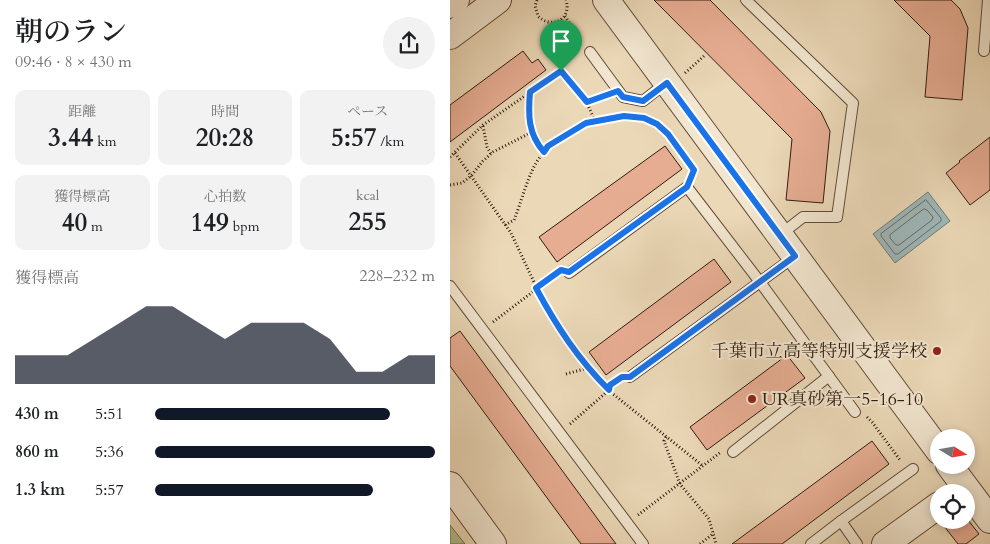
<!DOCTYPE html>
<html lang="ja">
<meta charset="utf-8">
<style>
body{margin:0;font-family:Cardo,"Noto Serif JP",serif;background:#f2f2f2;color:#202124;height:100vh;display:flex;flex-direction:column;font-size:19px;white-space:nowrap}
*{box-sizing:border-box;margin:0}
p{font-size:16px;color:#757577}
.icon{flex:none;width:28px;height:28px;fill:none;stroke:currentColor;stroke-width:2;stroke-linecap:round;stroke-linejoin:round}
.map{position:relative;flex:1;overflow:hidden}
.drawer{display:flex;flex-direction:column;background:#fff;width:450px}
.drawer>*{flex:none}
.needle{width:32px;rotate:101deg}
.controls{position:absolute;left:480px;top:429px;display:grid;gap:10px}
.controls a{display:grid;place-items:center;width:45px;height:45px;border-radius:50%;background:#fff;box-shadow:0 2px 8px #0003;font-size:25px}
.pin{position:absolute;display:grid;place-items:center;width:42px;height:42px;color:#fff;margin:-51px -21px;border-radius:50% 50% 50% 0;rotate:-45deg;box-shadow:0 0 5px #0007}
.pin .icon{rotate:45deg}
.round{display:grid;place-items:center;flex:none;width:52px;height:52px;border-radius:26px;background:#f2f2f2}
.summary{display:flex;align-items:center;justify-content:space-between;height:85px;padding:0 15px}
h1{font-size:28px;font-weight:600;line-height:38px}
.figures{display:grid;grid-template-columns:repeat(3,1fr);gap:8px;height:85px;padding:5px 15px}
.figures div{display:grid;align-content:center;border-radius:10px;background:#f2f2f2;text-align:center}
.figures b{font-size:25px;font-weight:600}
.figures small{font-size:14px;font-weight:400}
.figures p{font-size:14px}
.chart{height:140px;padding:10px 15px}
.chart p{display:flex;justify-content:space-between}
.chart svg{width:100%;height:90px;margin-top:5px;fill:#111827;opacity:.7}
ul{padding:0 15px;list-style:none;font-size:16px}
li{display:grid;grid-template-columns:80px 60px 1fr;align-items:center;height:38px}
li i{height:12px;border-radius:6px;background:#111827}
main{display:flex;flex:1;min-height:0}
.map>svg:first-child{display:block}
.green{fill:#b5bf90;stroke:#726e50}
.water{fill:#9eb7b9;stroke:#727975}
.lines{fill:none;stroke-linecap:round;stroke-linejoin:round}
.shore{stroke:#676a64;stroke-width:1}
.building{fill:#e7ad93;stroke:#301c0f}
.service-casing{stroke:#5f4b39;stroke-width:12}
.tertiary-casing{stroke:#5f4b39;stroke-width:28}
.path{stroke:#301c0f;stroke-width:3;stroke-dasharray:1 2.5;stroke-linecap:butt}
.service{stroke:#f2e6d0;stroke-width:10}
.tertiary{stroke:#f2e6d0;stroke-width:26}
.route-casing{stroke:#fff;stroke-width:10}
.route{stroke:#1a73e8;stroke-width:6}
.poi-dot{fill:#8f2418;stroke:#f2e6d0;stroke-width:2}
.labels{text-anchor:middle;stroke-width:4;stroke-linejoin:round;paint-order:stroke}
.poi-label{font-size:18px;fill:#301c0f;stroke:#f2e6d0;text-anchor:end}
</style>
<main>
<section class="drawer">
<div class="summary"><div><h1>朝のラン</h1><p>09:46 · 8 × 430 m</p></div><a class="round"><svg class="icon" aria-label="share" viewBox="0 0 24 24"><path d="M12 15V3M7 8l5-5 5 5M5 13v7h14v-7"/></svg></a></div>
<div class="figures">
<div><p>距離</p><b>3.44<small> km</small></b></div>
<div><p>時間</p><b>20:28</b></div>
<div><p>ペース</p><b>5:57<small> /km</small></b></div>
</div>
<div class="figures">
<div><p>獲得標高</p><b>40<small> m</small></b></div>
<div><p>心拍数</p><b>149<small> bpm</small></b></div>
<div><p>kcal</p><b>255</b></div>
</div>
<div class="chart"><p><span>獲得標高</span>228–232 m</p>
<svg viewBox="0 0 160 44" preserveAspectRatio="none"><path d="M0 44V30L10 30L20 30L30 22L40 14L50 6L60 6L70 14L80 22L90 14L100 14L110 14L120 22L130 38L140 38L150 30L160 30V44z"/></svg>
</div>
<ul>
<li><b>430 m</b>5:51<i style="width:84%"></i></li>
<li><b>860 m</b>5:36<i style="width:100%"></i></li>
<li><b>1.3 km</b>5:57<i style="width:78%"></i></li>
</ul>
</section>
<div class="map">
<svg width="540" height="544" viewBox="0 0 540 544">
<rect width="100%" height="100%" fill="#ebd8b7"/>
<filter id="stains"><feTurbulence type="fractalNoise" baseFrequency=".004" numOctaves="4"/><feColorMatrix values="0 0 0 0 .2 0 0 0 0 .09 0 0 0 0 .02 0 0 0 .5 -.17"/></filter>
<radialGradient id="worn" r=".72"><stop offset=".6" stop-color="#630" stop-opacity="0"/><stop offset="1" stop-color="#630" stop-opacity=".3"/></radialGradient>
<path class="green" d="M 0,525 L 15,544 L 0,544 Z"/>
<path class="water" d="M 478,192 L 500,221 L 445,263 L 423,234 Z"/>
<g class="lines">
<g class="shore">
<path d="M 476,200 L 491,218 L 491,221 L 448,254 L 445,254 L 431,236 L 431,234 Z"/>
<path d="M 474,209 L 477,210 L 483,217 L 482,220 L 449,245 L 446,245 L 440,238 L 440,235 Z"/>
</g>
</g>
<g class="building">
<path d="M 204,0 L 260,0 L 371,112 L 380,131 L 373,203 L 336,200 L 342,139 Z"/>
<path d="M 444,0 L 501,0 L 510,9 L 518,28 L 512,100 L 475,97 L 480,36 Z"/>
<path d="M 73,51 L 82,63 L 88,59 L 96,70 L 0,142 L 0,105 Z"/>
<path d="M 540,137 L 540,190 L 520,205 L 496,173 L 510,162 L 509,161 Z"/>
<path d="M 215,146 L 232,169 L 107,262 L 89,237 Z"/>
<path d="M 264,259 L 281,282 L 156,375 L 139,352 Z"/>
<path d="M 10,331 L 84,432 L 166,544 L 131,544 L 0,366 L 0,338 Z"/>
<path d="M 337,355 L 355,378 L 257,450 L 240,427 Z"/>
<path d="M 422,441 L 439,464 L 332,544 L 282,544 Z"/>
<path d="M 502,520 L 518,520 L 529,534 L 516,544 L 508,544 L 494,526 Z"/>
</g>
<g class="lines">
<g class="service-casing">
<g id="service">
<path d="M 296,0 L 403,103 L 387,217 L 353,217 L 330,235"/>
<path d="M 534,51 L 538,0"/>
<path d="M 140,52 L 173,97 L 193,101 L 216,83"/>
<path d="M 119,273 L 237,187 L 310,282 L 405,412"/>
<path d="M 0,286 L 193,544"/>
<path d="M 180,377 L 344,257"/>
<path d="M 283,452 L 379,376"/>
<path d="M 361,544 L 391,521"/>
<path d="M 407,544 L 391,521 L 463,469"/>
</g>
</g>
<g class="tertiary-casing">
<g id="tertiary">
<path d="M 156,0 L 489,451"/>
<path d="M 0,5 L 6,0"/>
<path d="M 0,36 L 48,0"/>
<path d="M 499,465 L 540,520"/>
<path d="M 0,485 L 43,544"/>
<path d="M 435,544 L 489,505"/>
</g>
</g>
<g class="path">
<path d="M 87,0 L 85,6 L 88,16 C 102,30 122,19 116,0"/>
<path d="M 115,16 L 131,42"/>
<path d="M 110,58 L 118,56 L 126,49"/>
<path d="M 111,71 L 137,103 L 145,121"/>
<path d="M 235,73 L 254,56"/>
<path d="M 80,93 C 78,116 78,134 94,152"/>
<path d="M 137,103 L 155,95"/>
<path d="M 33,126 L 37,147 L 41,154"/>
<path d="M 5,153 L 61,233 L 98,312 L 121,347 L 141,372 L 163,394 L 253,466"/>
<path d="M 0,157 L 33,125 L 111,71 L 108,22"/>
<path d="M 0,185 L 12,183 L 21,176 L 33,161 L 43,152 L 82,132"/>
<path d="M 55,225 L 64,220 C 72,201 78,173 90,157 C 97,146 123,128 135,123 C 154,115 188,113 206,124 C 222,134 233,154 244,170 L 242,175"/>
<path d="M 43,322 L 105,275"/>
<path d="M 116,374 L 138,368"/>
<path d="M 417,417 L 422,422 L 450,460 L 449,461"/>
<path d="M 120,424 L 159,390 L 161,385 L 168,379"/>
<path d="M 216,437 L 214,441 L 230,484 L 259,519 L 266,544"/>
<path d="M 188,515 L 271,452"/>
<path d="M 250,544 L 264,533"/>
</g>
<use href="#service" class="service"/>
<use href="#tertiary" class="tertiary"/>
</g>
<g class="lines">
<g class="route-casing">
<path id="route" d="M 111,71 L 137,102 L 168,91 L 173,97 L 193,101 L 217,83 L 345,256 L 180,377 L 172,377 L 160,385 L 159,390 C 128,359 107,327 86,288 L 111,270 L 119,272 L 237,187 L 244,170 L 218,134 L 207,124 L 194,118 L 174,116 L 136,123 L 98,146 L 94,152 C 78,134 78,115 80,92 Z"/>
</g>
<use href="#route" class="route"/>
</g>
<g class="poi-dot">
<circle cx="487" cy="351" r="5"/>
<circle cx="302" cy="399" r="5"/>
</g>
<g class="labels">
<g class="poi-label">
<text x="477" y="357">千葉市立高等特別支援学校</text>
<text x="312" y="405" text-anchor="start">UR真砂第一5-16-10</text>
</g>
</g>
<rect width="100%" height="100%" filter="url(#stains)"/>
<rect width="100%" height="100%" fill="url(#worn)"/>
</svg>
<div class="controls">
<a><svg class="needle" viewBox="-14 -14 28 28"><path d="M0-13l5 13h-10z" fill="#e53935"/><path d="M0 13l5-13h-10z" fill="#757577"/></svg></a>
<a><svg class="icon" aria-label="locate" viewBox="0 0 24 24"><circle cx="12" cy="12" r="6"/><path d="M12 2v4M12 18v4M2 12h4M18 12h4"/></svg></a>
</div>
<div class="pin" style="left:111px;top:71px;background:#1e9e55"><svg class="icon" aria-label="arrive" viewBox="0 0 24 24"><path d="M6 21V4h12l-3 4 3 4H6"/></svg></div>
</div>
</main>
